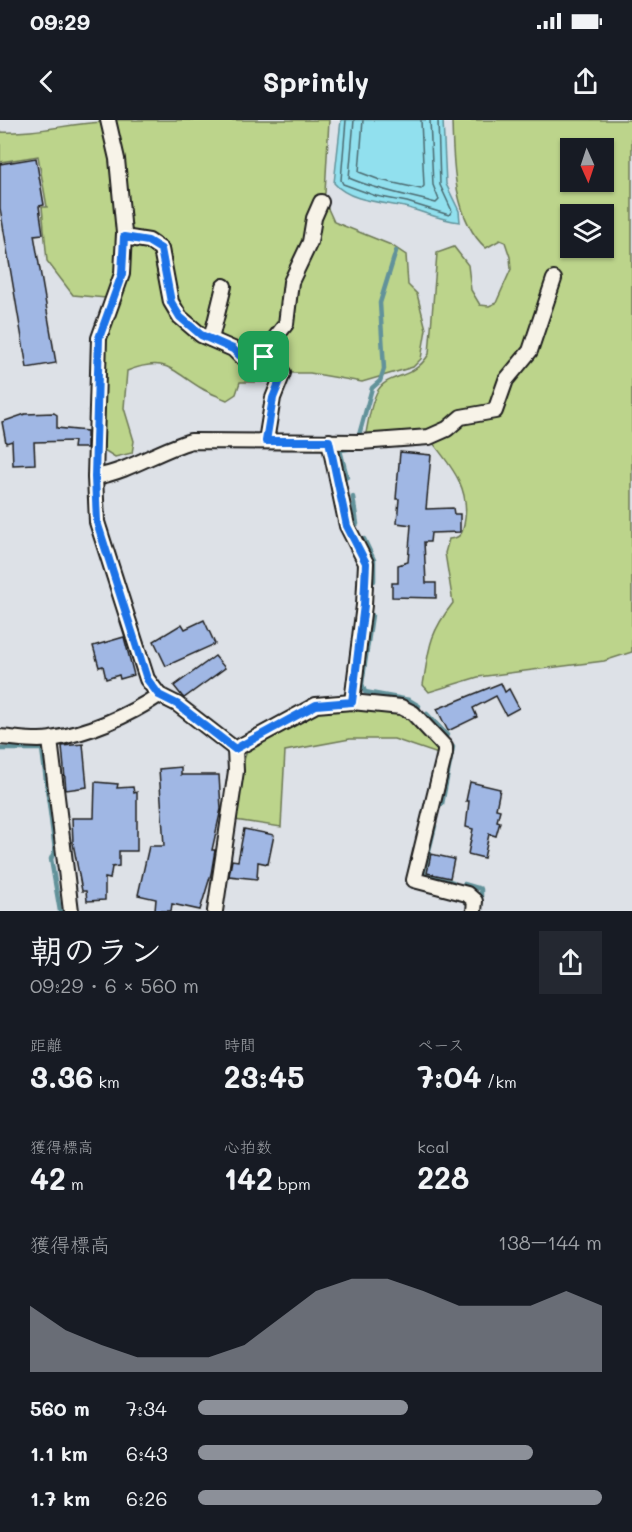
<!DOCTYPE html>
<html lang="ja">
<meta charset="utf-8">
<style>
body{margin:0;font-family:Mali,"Klee One",sans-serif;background:#242831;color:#f1f3f6;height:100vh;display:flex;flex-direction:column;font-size:22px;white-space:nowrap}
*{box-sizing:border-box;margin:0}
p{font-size:20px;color:#9ea1a6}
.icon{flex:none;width:33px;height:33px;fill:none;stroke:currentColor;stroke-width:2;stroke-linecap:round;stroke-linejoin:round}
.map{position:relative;height:791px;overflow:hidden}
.drawer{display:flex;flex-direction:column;background:#171b24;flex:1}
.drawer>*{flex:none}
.needle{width:39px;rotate:177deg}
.buttons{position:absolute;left:560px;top:18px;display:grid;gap:12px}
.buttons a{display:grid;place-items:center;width:54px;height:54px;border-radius:0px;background:#171b24;box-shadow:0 2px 4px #0004;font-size:30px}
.pin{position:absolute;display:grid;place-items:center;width:51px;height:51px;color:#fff;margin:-26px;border-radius:12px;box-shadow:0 3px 9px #0006}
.round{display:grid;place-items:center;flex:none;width:63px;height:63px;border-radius:0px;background:#242831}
.head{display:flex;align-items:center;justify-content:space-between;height:102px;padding:0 30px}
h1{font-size:33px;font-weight:800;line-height:45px}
.stats{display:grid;grid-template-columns:repeat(3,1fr);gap:9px;height:102px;padding:6px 30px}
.stats div{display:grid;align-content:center}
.stats b{font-size:30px;font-weight:800}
.stats small{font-size:16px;font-weight:400}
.stats p{font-size:16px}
.chart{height:168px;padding:12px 30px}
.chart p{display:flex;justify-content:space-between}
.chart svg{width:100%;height:108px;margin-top:6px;fill:#8c9099;opacity:.7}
ul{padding:0 30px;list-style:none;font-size:20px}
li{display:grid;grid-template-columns:96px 72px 1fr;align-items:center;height:45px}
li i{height:15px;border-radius:8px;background:#8c9099}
.status{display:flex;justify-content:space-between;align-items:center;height:42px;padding:0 30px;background:#171b24;direction:ltr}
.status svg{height:16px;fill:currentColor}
header{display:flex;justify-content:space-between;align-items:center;height:78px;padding:0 30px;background:#171b24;font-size:27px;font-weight:800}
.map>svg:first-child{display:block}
.green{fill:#bcd48b;stroke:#6c7854;stroke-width:1.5;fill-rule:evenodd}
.water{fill:#91e0ee;stroke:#62929a;stroke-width:1.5}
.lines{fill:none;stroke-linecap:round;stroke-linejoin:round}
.shore{stroke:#4b6a70;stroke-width:1.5}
.stream{stroke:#62929a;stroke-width:4.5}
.building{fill:#a0b7e4;stroke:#1c1c1c;stroke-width:1.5}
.minor-casing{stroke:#1c1c1c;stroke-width:18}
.minor{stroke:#f7f3e8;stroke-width:14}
.route-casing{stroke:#fff;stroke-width:12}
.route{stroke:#1a73e8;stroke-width:8}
</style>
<div class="status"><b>09:29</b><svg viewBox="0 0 49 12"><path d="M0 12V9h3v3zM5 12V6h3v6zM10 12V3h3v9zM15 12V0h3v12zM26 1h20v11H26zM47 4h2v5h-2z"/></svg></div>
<header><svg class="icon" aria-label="back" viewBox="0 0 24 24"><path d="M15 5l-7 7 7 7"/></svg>Sprintly<svg class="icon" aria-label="share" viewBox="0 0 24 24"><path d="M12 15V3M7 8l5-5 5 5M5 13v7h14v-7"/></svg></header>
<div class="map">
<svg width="632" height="791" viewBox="0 0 632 791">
<rect width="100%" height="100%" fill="#dde1e7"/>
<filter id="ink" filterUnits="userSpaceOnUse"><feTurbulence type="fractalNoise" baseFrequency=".0167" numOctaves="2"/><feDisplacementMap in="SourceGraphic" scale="12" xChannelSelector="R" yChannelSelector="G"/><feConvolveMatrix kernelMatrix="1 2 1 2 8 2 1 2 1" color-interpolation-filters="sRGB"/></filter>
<g filter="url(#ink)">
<g class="green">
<path d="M 115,0 L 329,0 L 325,73 L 320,79 L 283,201 L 261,234 C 242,233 189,209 180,192 C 172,177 169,146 164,129 L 129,115 Z"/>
<path d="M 452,0 L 632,0 L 632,532 L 604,541 L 478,557 L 429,572 L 423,565 C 429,528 429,514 453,483 L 445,433 L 449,419 C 459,418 462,415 464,405 C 472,368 450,345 429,318 L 449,311 L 463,299 L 498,292 L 511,258 L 530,236 L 556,159 L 551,158 L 530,224 L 517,245 L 504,258 L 493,288 L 462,294 L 446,307 L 426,314 L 365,318 C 368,304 370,285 377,272 C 387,252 412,262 429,234 L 437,133 L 454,127 L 468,145 L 471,170 L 480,185 L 489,186 L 496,183 L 511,149 L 510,137 L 505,122 L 500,120 L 486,128 C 453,99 453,40 452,0 ZM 570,28 L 603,28 L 603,62 L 570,62 ZM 570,94 L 603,94 L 603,128 L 570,128 Z"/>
<path d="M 105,2 C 113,58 132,124 106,178 L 73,175 L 47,141 L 42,87 L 47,87 L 38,36 L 0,42 L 0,12 C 38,14 68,3 105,2 Z"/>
<path d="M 325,82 L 334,102 L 391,125 L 406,135 L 408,165 L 417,174 L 426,209 L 421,239 L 413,247 L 362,262 L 310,253 L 285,253 L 268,237 Z"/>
<path d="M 128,120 L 155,127 L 175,195 L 262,239 L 280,254 L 262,262 L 240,262 L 236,274 L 227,280 C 218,276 209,273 201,268 C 170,249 165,236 127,251 L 124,288 L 134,321 L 132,333 L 115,337 L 104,330 L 102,291 L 104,217 Z"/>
<path d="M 360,588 L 405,592 L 441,628 L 441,635 L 394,619 L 350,619 L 285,631 L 281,707 L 235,700 C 238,683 240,641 249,628 C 259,615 316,591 332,589 C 341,588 351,588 360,588 Z"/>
</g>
<path class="water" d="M 341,0 L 443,0 L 446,64 L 459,91 L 460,102 C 440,100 424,92 405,87 C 383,82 350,82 334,63 Z"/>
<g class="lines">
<g class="shore">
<path d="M 346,0 L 341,60 L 343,64 L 376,76 L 407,82 L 449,95 L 452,91 L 440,65 L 438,0"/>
<path d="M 354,0 L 349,58 C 376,70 407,75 436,83 L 439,80 L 433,65 L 430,0"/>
<path d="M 363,0 L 359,52 L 380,60 L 421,69 L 424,66 L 421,0"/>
</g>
<g class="stream">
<path d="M 359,315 L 372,268 L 380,261 L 384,249 L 380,183 L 396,131"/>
<path d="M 347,357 L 340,330 L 355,328"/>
<path d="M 353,377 L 357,404"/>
<path d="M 364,419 L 374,440 L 374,461"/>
<path d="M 372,495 L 362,564 L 365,572 L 409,580 L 419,586"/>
<path d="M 427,594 L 447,615"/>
<path d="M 0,629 L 42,629 L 55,730 L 51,739 L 60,791"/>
<path d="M 442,684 L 453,627"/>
<path d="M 435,706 L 423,755 L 453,762"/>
<path d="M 464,764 L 481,769 L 481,784"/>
</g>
</g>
<g class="building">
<path d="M 36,38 L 44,85 L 39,86 L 43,114 L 34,115 L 56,243 L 27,248 L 0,88 L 0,44 Z"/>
<path d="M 54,293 L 57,295 L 57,308 L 87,311 L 87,328 L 73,328 L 74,321 L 34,322 L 35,344 L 13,345 L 12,321 L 6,323 L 2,302 L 25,294 Z"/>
<path d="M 400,332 L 431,335 L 426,389 L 453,388 L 454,394 L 460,394 L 460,412 L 431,413 L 430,422 L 424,422 L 426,463 L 436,463 L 436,478 L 392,477 L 392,463 L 398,463 L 398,445 L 408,442 L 411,405 L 397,403 L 399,379 L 396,379 Z"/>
<path d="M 204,500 L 215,524 L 166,546 L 154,521 L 182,504 L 185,509 Z"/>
<path d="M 124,517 L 134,555 L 120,559 L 119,555 L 106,559 L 103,546 L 99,547 L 93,526 Z"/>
<path d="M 215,536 L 225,548 L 184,578 L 182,576 L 174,566 Z"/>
<path d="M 501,563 L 505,572 L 509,569 L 519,588 L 506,595 L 496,576 L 473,588 L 477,597 L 448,611 L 437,589 Z"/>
<path d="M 83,624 L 87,667 L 66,670 L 62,626 Z"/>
<path d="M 181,647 L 181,655 L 219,655 L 221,689 L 212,730 L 215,730 L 211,754 L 200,790 L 172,784 L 171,791 L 155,791 L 156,779 L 138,775 L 149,726 L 164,726 L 159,649 Z"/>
<path d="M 95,662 L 118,664 L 117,668 L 133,667 L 134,673 L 137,672 L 137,731 L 119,731 L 119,746 L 112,747 L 110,759 L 105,758 L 105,780 L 87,781 L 86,771 L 82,771 L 73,723 L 72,698 L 94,698 Z"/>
<path d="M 470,662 L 500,669 L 496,689 L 500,690 L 497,701 L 500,702 L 496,716 L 489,714 L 484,738 L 468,734 L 473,709 L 466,707 L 469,681 L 466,681 Z"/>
<path d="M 244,709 L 274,715 L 268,744 L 258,742 L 257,759 L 229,756 L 232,740 L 238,741 Z"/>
<path d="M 431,734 L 454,739 L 450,758 L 427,753 Z"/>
</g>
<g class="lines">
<g class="minor-casing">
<g id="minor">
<path d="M 108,0 L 117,39 L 124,113 L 122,154 L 99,218 L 95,357 L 97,402 L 147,559 L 159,575 L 177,584 L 235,629"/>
<path d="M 124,117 L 149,121 L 161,129 L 171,182 L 180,197 L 201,215 L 233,229 L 240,236 L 264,237"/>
<path d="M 211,219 L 224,166"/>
<path d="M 266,321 L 273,278 L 283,253 L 264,237 L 264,232 L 286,204 L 291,162 L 310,122 L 314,98 L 321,82"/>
<path d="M 329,321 L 347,406 L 366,443 L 364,485 L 352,582"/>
<path d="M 95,357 C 130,351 157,331 191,321 L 361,322 L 429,317 L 447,309 L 461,297 L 495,291 L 506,260 L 530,231 L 554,159"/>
<path d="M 0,617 C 16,618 36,622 51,619 C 89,613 128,596 159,575"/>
<path d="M 50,620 L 71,791"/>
<path d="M 235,629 L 316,585 L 352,582 L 401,587 L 413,593 L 445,627 L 445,633 L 414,760 L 467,774 L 475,781 L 474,791"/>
<path d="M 215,791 L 236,651 L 235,629"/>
</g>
</g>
<use href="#minor" class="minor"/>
</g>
</g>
<g class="lines" filter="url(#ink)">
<g class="route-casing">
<path id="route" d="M 124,117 L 148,121 L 161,129 L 171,182 L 180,197 L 201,215 L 233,229 L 240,236 L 264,237 L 283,253 L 273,278 L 266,321 L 329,321 L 347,406 L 366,443 L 364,485 L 352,582 L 316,585 L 235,629 L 177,584 L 159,575 L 147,559 L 97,402 L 95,357 L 99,218 L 122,154 Z"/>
</g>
<use href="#route" class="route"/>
</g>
</svg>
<div class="buttons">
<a><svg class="needle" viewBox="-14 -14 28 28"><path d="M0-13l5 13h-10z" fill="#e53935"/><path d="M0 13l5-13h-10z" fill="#9ea1a6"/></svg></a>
<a><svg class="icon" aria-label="layers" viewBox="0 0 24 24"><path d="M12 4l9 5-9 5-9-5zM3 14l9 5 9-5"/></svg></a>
</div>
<div class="pin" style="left:264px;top:237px;background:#1e9e55"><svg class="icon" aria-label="arrive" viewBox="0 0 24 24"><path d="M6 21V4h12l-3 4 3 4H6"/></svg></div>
</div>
<section class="drawer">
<div class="head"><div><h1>朝のラン</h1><p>09:29 · 6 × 560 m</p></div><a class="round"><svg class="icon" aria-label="share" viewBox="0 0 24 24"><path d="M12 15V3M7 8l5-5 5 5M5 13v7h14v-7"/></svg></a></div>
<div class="stats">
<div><p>距離</p><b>3.36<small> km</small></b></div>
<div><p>時間</p><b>23:45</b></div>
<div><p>ペース</p><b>7:04<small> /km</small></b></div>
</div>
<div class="stats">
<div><p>獲得標高</p><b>42<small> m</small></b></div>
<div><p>心拍数</p><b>142<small> bpm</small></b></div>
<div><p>kcal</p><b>228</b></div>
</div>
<div class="chart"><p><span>獲得標高</span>138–144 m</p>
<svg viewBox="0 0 160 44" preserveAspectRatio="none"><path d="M0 44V17L10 27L20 33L30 38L40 38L50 38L60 33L70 22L80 11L90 6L100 6L110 11L120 17L130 17L140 17L150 11L160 17V44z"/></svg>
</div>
<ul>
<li><b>560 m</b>7:34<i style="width:52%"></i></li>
<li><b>1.1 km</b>6:43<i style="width:83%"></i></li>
<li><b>1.7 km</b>6:26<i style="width:100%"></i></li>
</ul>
</section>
